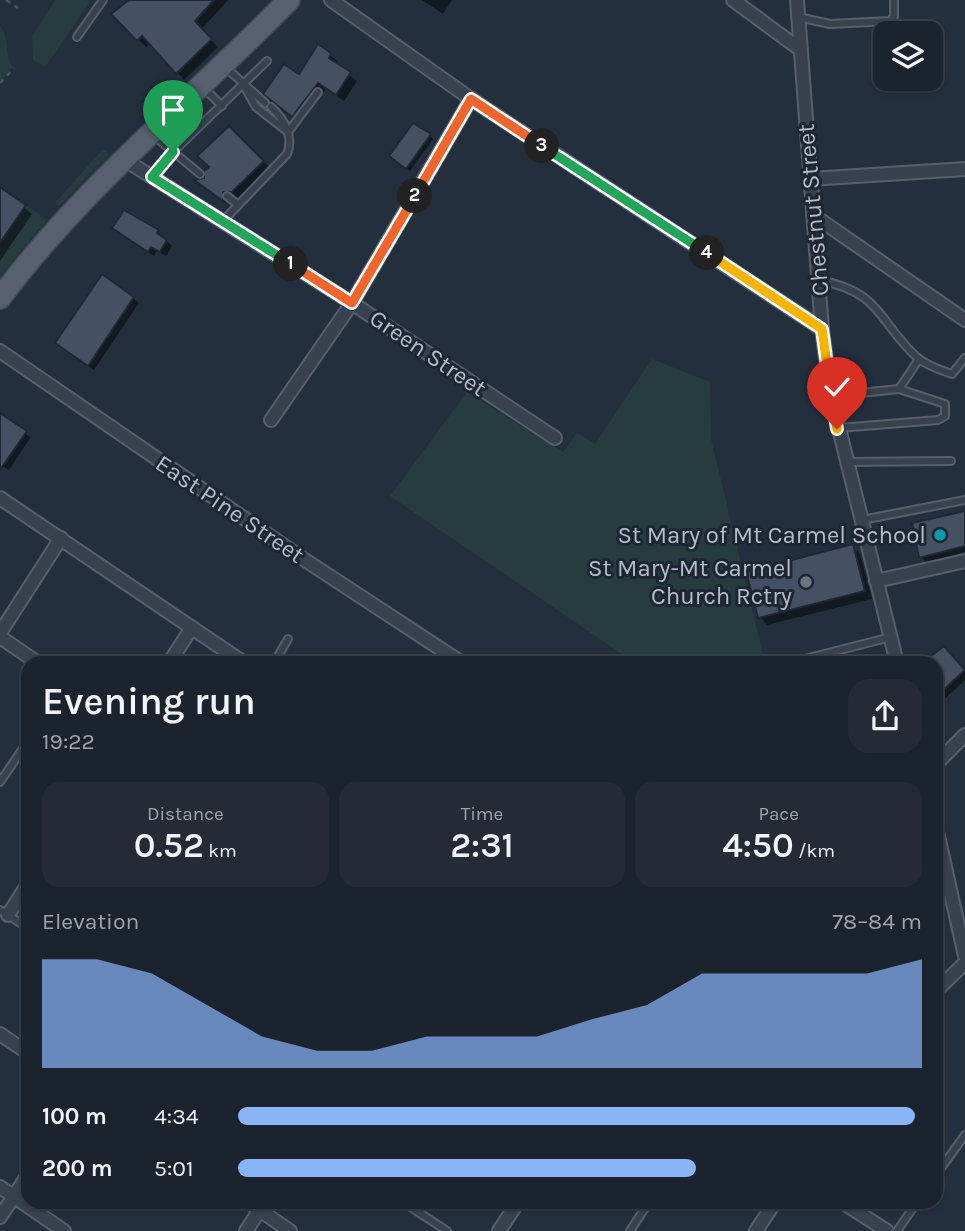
<!DOCTYPE html>
<meta charset="utf-8">
<style>
body{margin:0;font-family:Karla,sans-serif;background:#242b36;color:#f1f3f6;height:100vh;display:flex;flex-direction:column;font-size:26px;white-space:nowrap}
*{box-sizing:border-box;margin:0}
p{font-size:23px;color:#a0a4aa}
.icon{flex:none;width:38px;height:38px;fill:none;stroke:currentColor;stroke-width:2;stroke-linecap:round;stroke-linejoin:round}
.map{position:relative;flex:1;overflow:hidden}
.drawer{position:absolute;left:21px;top:656px;width:922px;height:553px;display:flex;flex-direction:column;background:#1b232e;border-radius:21px;box-shadow:0 2px 5px #0004,0 0 0 2px #39404a}
.drawer>*{flex:none}
.controls{position:absolute;left:873px;top:21px;display:grid;gap:14px}
.controls a{display:grid;place-items:center;width:70px;height:70px;border-radius:14px;background:#1b232e;box-shadow:0 2px 5px #0004,0 0 0 2px #39404a;font-size:35px}
.pin{position:absolute;display:grid;place-items:center;width:60px;height:60px;color:#fff;margin:-72px -30px;border-radius:50% 50% 50% 0;rotate:-45deg;box-shadow:0 0 7px #0007}
.pin .icon{rotate:45deg}
.km{position:absolute;width:35px;height:35px;margin:-18px;border-radius:50%;background:#222;color:#fff;font-size:19px;line-height:35px;text-align:center}
.round{display:grid;place-items:center;flex:none;width:74px;height:74px;border-radius:21px;background:#242b36}
.headline{display:flex;align-items:center;justify-content:space-between;height:119px;padding:0 21px}
h1{font-size:38px;font-weight:600;line-height:52px}
.stats{display:grid;grid-template-columns:repeat(3,1fr);gap:10px;height:119px;padding:7px 21px}
.stats div{display:grid;align-content:center;border-radius:18px;background:#242b36;text-align:center}
.stats b{font-size:35px;font-weight:600}
.stats small{font-size:19px;font-weight:400}
.stats p{font-size:19px}
.chart{height:196px;padding:14px 21px}
.chart p{display:flex;justify-content:space-between}
.chart svg{width:100%;height:126px;margin-top:7px;fill:#8ab4f8;opacity:.7}
ul{padding:0 21px;list-style:none;font-size:23px}
li{display:grid;grid-template-columns:112px 84px 1fr;align-items:center;height:52px}
li i{height:18px;border-radius:9px;background:#8ab4f8}
.map>svg:first-child{display:block}
.green{fill:#263c3f}
.shadow{fill:#0007}
.building{fill:#455162;stroke:#1f2835;stroke-width:2}
.lines{fill:none;stroke-linecap:round;stroke-linejoin:round}
.service-casing{stroke:#565f6c;stroke-width:10}
.minor-casing{stroke:#565f6c;stroke-width:16}
.primary-casing{stroke:#414a57;stroke-width:24}
.path{stroke:#44595c;stroke-width:2.5;stroke-dasharray:5 5;stroke-linecap:butt}
.service{stroke:#38414e;stroke-width:6}
.minor{stroke:#38414e;stroke-width:12}
.primary{stroke:#56606e;stroke-width:21}
.split-1-casing{stroke:#fff;stroke-width:14}
.split-2-casing{stroke:#fff;stroke-width:14}
.split-3-casing{stroke:#fff;stroke-width:14}
.split-4-casing{stroke:#fff;stroke-width:14}
.split-5-casing{stroke:#fff;stroke-width:14}
.split-6-casing{stroke:#fff;stroke-width:14}
.split-1{stroke:#22a559;stroke-width:9}
.split-2{stroke:#f0652b;stroke-width:9}
.split-3{stroke:#f0652b;stroke-width:9}
.split-4{stroke:#22a559;stroke-width:9}
.split-5{stroke:#f5b400;stroke-width:9}
.split-6{stroke:#f5b400;stroke-width:9}
.culture-dot{fill:#0f9aa8;stroke:#1d2633;stroke-width:2.5}
.worship-dot{fill:#6b7280;stroke:#1d2633;stroke-width:2.5}
.labels{text-anchor:middle;stroke-width:6;stroke-linejoin:round;paint-order:stroke}
.street-label{font-size:24px;fill:#b4bcc9;stroke:#1d2633}
.poi-label{font-size:24px;fill:#b4bcc9;stroke:#1d2633;text-anchor:end}
</style>
<div class="map">
<svg width="965" height="1231" viewBox="0 0 965 1231">
<rect width="100%" height="100%" fill="#242f3e"/>
<g class="green">
<path d="M 55,0 L 91,0 L 45,67 L 33,60 L 32,36 Z"/>
<path d="M 0,26 C 10,37 4,54 13,67 L 0,81 Z"/>
<path d="M 103,149 L 109,154 L 59,206 L 55,203 Z"/>
<path d="M 26,205 L 47,220 L 0,276 L 0,243 Z"/>
<path d="M 652,359 L 710,382 L 711,439 L 765,663 L 635,663 L 390,496 L 467,392 L 563,452 L 577,433 L 595,444 Z"/>
</g>
<g class="shadow">
<path d="M 132,0 L 228,0 L 201,30 L 218,47 L 184,80 L 151,43 L 146,47 L 114,15 Z"/>
<path d="M 422,0 L 452,0 L 443,14 Z"/>
<path d="M 330,55 L 338,62 L 336,65 L 357,81 L 344,101 L 326,89 L 300,123 L 273,101 L 299,76 Z"/>
<path d="M 229,129 L 271,169 L 240,199 L 230,199 L 230,206 L 197,181 L 206,180 Z"/>
<path d="M 430,135 L 433,139 L 410,171 L 395,159 Z"/>
<path d="M 0,189 L 32,214 L 0,261 Z"/>
<path d="M 158,232 L 172,246 L 166,256 L 157,251 L 154,256 L 120,233 Z"/>
<path d="M 133,298 L 139,303 L 94,370 L 62,348 Z"/>
<path d="M 0,422 L 31,437 L 9,470 L 0,464 Z"/>
<path d="M 965,513 L 965,552 L 926,562 L 921,557 Z"/>
<path d="M 852,546 L 860,554 L 872,599 L 767,625 L 760,617 Z"/>
<path d="M 944,648 L 965,669 L 965,680 L 936,707 L 936,663 L 924,663 Z"/>
</g>
<g class="building">
<path d="M 129,0 L 214,0 L 195,21 L 212,39 L 176,74 L 142,36 L 137,41 L 111,14 Z"/>
<path d="M 318,44 L 331,53 L 329,58 L 351,72 L 336,95 L 318,83 L 292,117 L 263,94 L 284,64 L 299,74 Z"/>
<path d="M 413,123 L 431,134 L 406,169 L 389,156 Z"/>
<path d="M 229,126 L 264,161 L 232,192 L 223,192 L 223,201 L 194,180 L 204,178 L 204,171 L 209,167 L 197,156 Z"/>
<path d="M 0,187 L 26,205 L 0,243 Z"/>
<path d="M 124,210 L 159,230 L 157,233 L 167,240 L 160,252 L 151,247 L 148,252 L 112,228 Z"/>
<path d="M 102,274 L 134,297 L 88,366 L 55,343 Z"/>
<path d="M 0,413 L 27,431 L 0,470 Z"/>
<path d="M 965,511 L 965,546 L 919,558 L 912,523 Z"/>
<path d="M 853,544 L 865,591 L 758,618 L 746,572 Z"/>
<path d="M 944,646 L 965,670 L 936,697 L 936,663 L 922,663 Z"/>
</g>
<g class="lines">
<g class="service-casing">
<g id="service">
<path d="M 798,17 L 830,24 L 890,21 L 894,17 L 894,0"/>
<path d="M 77,37 L 103,0"/>
<path d="M 224,66 L 265,103"/>
<path d="M 243,84 L 256,107 L 288,132 L 318,92"/>
<path d="M 205,89 L 222,106"/>
<path d="M 185,107 L 202,124"/>
<path d="M 153,135 L 200,174"/>
<path d="M 152,177 L 173,152 L 267,61"/>
<path d="M 227,196 L 237,204"/>
<path d="M 223,221 L 287,154 C 294,136 284,119 271,107"/>
<path d="M 819,280 C 884,293 878,323 918,358 C 927,366 941,370 952,374 L 965,358"/>
<path d="M 899,389 L 919,359"/>
<path d="M 831,396 L 899,389 L 945,404 L 945,416 L 938,420 L 839,428"/>
<path d="M 847,462 L 951,461"/>
<path d="M 862,520 L 965,500"/>
<path d="M 274,663 L 288,639"/>
<path d="M 789,663 L 891,637"/>
<path d="M 0,782 L 28,741"/>
<path d="M 0,910 L 28,928"/>
<path d="M 936,1175 L 965,1135"/>
<path d="M 403,1202 L 447,1231"/>
<path d="M 630,1231 L 649,1202"/>
<path d="M 897,1231 L 917,1202"/>
</g>
</g>
<g class="minor-casing">
<g id="minor">
<path d="M 331,0 L 471,99 L 822,329"/>
<path d="M 733,0 L 801,50"/>
<path d="M 797,0 L 822,329 L 831,396 L 897,663"/>
<path d="M 122,158 L 352,303 L 555,438"/>
<path d="M 810,179 L 965,169"/>
<path d="M 813,215 L 965,320"/>
<path d="M 0,351 L 302,558 L 462,663"/>
<path d="M 271,420 L 352,303 L 471,99"/>
<path d="M 0,498 L 244,663"/>
<path d="M 876,581 L 965,561"/>
<path d="M 0,633 L 61,538"/>
<path d="M 0,637 L 38,663"/>
<path d="M 169,663 L 191,629"/>
<path d="M 936,764 L 965,735"/>
<path d="M 936,827 L 965,956"/>
<path d="M 8,915 L 28,884"/>
<path d="M 936,991 L 965,963"/>
<path d="M 0,1034 L 28,1053"/>
<path d="M 0,1187 L 64,1231"/>
<path d="M 248,1202 L 290,1231"/>
<path d="M 842,1202 L 887,1231"/>
<path d="M 0,1217 L 28,1175"/>
<path d="M 246,1231 L 265,1202"/>
<path d="M 499,1231 L 518,1202"/>
<path d="M 756,1231 L 775,1202"/>
</g>
</g>
<g class="primary-casing">
<path id="primary" d="M 0,298 C 84,186 192,99 289,0"/>
</g>
<g class="path">
<path d="M 6,0 L 18,8"/>
<path d="M 0,83 L 14,68"/>
</g>
<use href="#service" class="service"/>
<use href="#minor" class="minor"/>
<use href="#primary" class="primary"/>
</g>
<g class="lines">
<g class="split-1-casing">
<path id="split-1" d="M 173,152 L 152,177 L 291,264"/>
</g>
<g class="split-2-casing">
<path id="split-2" d="M 291,264 L 352,303 L 415,196"/>
</g>
<g class="split-3-casing">
<path id="split-3" d="M 415,196 L 471,99 L 542,146"/>
</g>
<g class="split-4-casing">
<path id="split-4" d="M 542,146 L 707,253"/>
</g>
<g class="split-5-casing">
<path id="split-5" d="M 707,253 L 822,329 L 830,387"/>
</g>
<g class="split-6-casing">
<path id="split-6" d="M 830,387 L 837,429"/>
</g>
<use href="#split-1" class="split-1"/>
<use href="#split-2" class="split-2"/>
<use href="#split-3" class="split-3"/>
<use href="#split-4" class="split-4"/>
<use href="#split-5" class="split-5"/>
<use href="#split-6" class="split-6"/>
</g>
<circle class="culture-dot" cx="940" cy="535" r="7"/>
<circle class="worship-dot" cx="806" cy="582" r="7"/>
<g class="labels">
<g class="street-label">
<text transform="translate(813 210) rotate(-95)" y="8">Chestnut Street</text>
<text transform="translate(428 353) rotate(34)" y="8">Green Street</text>
<text transform="translate(230 509) rotate(34)" y="8">East Pine Street</text>
</g>
<g class="poi-label">
<text x="926" y="543">St Mary of Mt Carmel School</text>
<text x="792" y="576">St Mary-Mt Carmel<tspan x="792" dy="28">Church Rctry</tspan></text>
</g>
</g>
</svg>
<div class="controls">
<a><svg class="icon" aria-label="layers" viewBox="0 0 24 24"><path d="M12 4l9 5-9 5-9-5zM3 14l9 5 9-5"/></svg></a>
</div>
<div class="pin" style="left:173px;top:152px;background:#1e9e55"><svg class="icon" aria-label="arrive" viewBox="0 0 24 24"><path d="M6 21V4h12l-3 4 3 4H6"/></svg></div>
<div class="pin" style="left:837px;top:429px;background:#d93025"><svg class="icon" aria-label="check" viewBox="0 0 24 24"><path d="M5 12l5 5 9-10"/></svg></div>
<b class="km" style="left:291px;top:264px">1</b>
<b class="km" style="left:415px;top:196px">2</b>
<b class="km" style="left:542px;top:146px">3</b>
<b class="km" style="left:707px;top:253px">4</b>
<section class="drawer">
<div class="headline"><div><h1>Evening run</h1><p>19:22</p></div><a class="round"><svg class="icon" aria-label="share" viewBox="0 0 24 24"><path d="M12 15V3M7 8l5-5 5 5M5 13v7h14v-7"/></svg></a></div>
<div class="stats">
<div><p>Distance</p><b>0.52<small> km</small></b></div>
<div><p>Time</p><b>2:31</b></div>
<div><p>Pace</p><b>4:50<small> /km</small></b></div>
</div>
<div class="chart"><p><span>Elevation</span>78–84 m</p>
<svg viewBox="0 0 160 44" preserveAspectRatio="none"><path d="M0 44V6L10 6L20 11L30 22L40 33L50 38L60 38L70 33L80 33L90 33L100 27L110 22L120 11L130 11L140 11L150 11L160 6V44z"/></svg>
</div>
<ul>
<li><b>100 m</b>4:34<i style="width:99%"></i></li>
<li><b>200 m</b>5:01<i style="width:67%"></i></li>
</ul>
</section>
</div>
